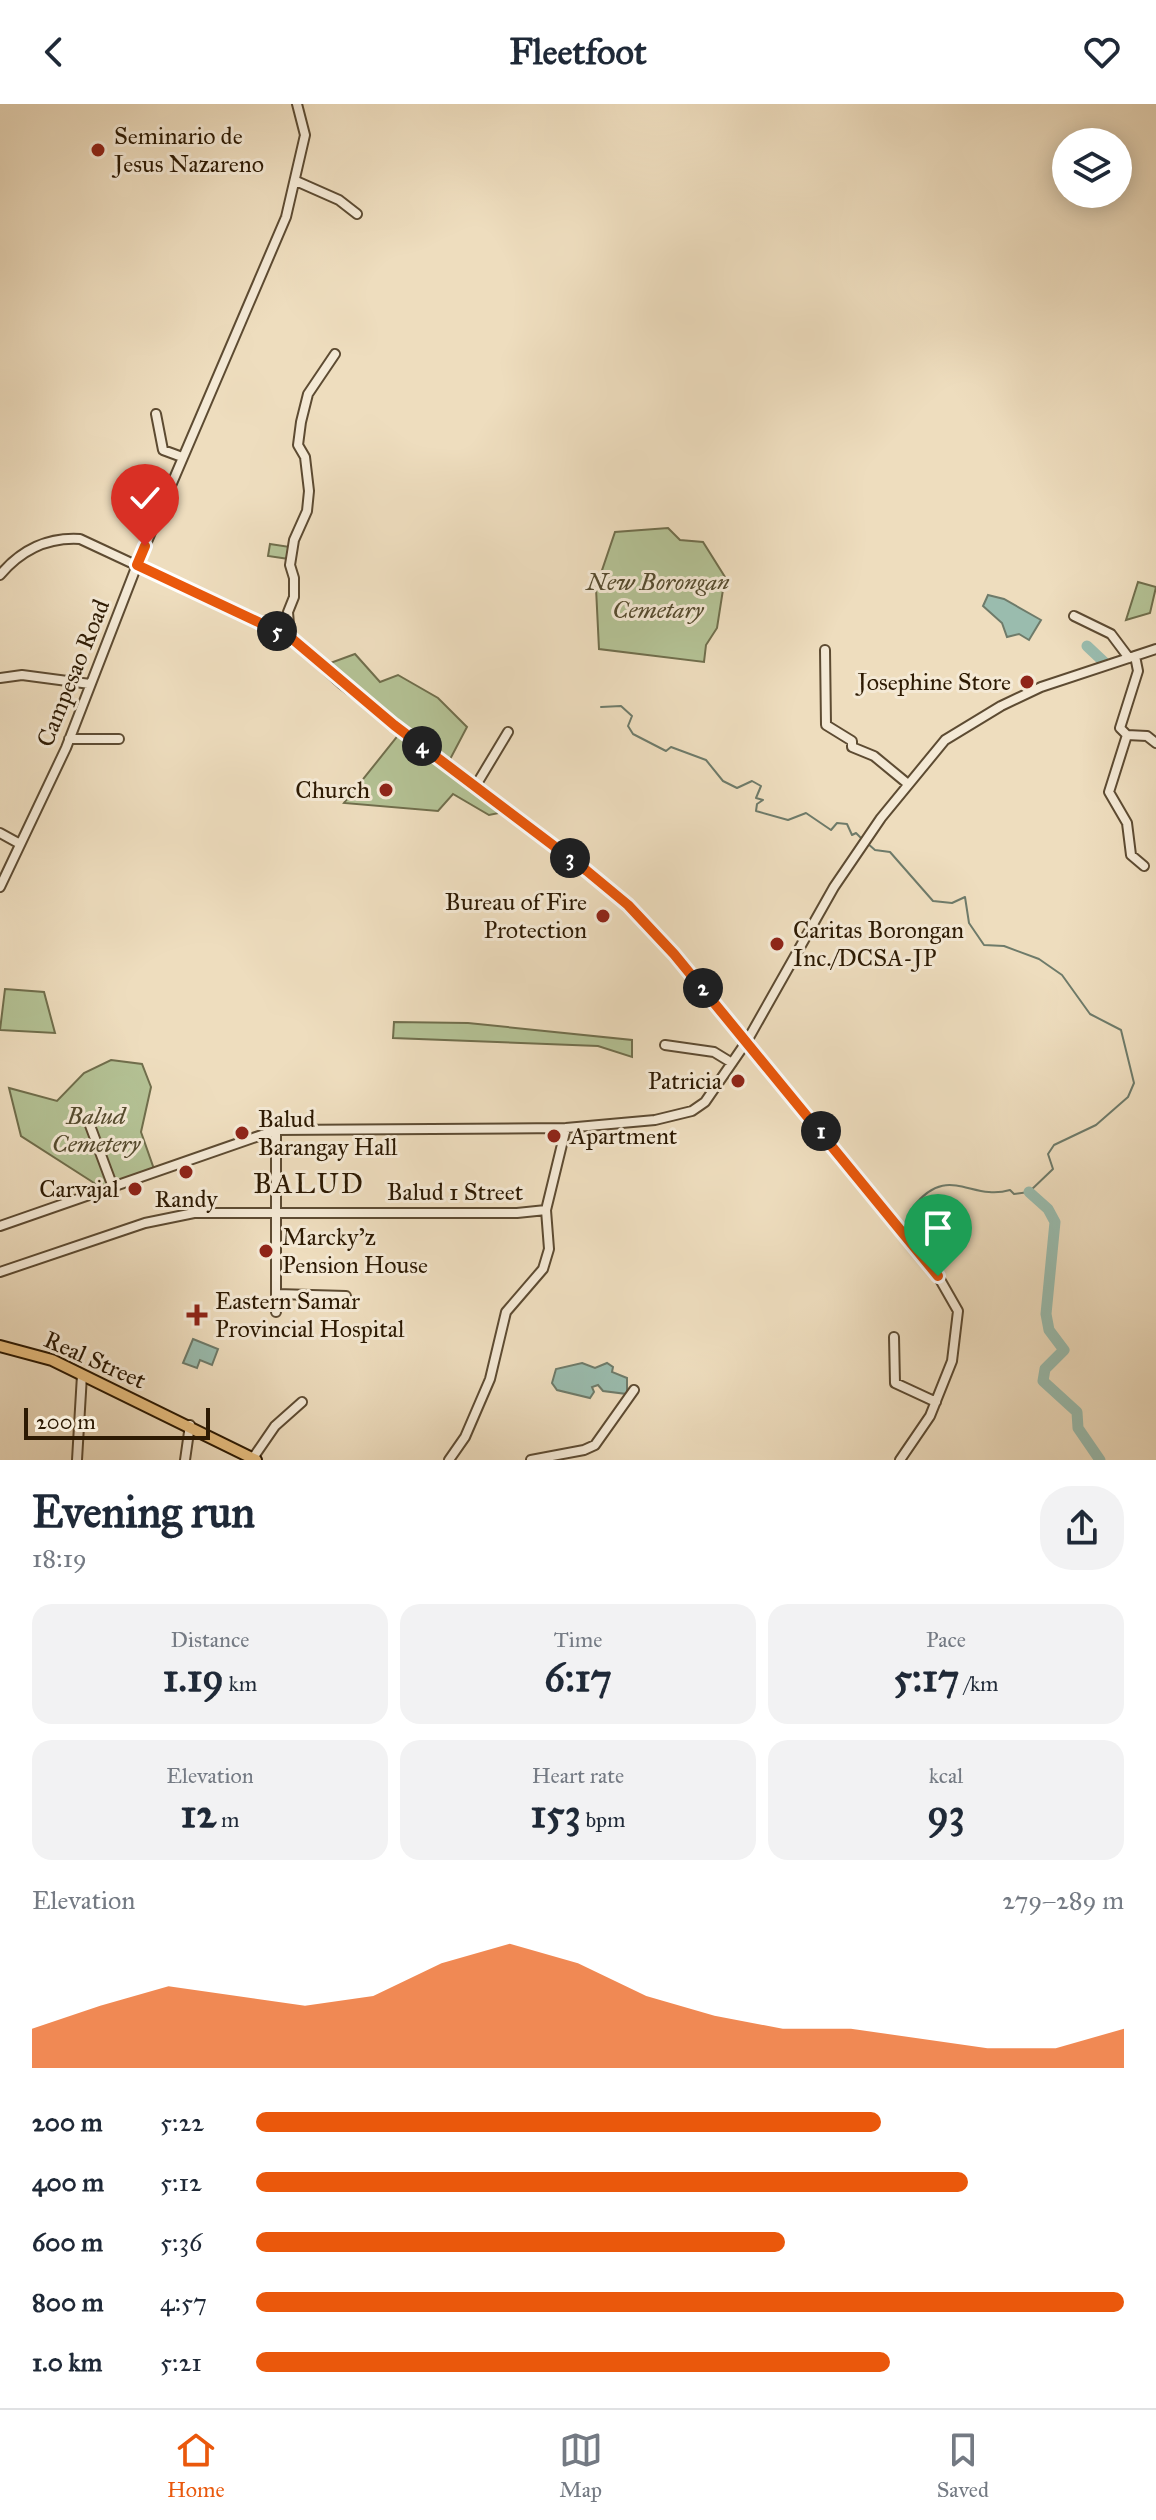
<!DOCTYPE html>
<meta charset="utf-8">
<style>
body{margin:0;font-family:"IM FELL Great Primer",serif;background:#f2f2f3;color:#1f2937;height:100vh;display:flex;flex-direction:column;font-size:30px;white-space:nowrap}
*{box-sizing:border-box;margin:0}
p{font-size:26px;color:#747a83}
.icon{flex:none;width:44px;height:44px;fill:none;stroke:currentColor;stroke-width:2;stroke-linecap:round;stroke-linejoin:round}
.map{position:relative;height:1356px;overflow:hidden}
.side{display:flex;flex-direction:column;background:#fff;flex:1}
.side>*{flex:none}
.controls{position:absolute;left:1052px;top:24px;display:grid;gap:16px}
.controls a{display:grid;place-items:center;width:80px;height:80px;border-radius:50%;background:#fff;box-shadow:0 4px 20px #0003;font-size:40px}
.scale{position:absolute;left:24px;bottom:20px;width:186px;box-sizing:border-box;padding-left:8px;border:4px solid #2d1a03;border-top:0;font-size:22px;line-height:28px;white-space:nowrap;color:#2d1a03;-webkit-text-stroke:6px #f4e9d5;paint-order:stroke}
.pin{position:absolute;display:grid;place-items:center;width:68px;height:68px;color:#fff;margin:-82px -34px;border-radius:50% 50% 50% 0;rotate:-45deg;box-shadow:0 0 8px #0007}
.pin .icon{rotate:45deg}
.km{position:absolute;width:40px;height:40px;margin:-20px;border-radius:50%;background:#222;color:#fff;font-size:22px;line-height:40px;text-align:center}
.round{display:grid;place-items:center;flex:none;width:84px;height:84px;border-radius:32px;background:#f2f2f3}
.overview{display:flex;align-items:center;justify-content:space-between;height:136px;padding:0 32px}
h1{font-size:44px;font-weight:700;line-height:60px}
.metrics{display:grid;grid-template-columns:repeat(3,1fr);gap:12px;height:136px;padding:8px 32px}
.metrics div{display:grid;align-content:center;border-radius:20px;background:#f2f2f3;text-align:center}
.metrics b{font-size:40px;font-weight:700}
.metrics small{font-size:22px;font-weight:400}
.metrics p{font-size:22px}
.chart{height:224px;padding:16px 32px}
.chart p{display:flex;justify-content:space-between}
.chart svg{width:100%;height:144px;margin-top:8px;fill:#ea580c;opacity:.7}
ul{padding:0 32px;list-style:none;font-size:26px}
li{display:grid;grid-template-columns:128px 96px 1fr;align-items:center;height:60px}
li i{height:20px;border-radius:10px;background:#ea580c}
header{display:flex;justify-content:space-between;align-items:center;height:104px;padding:0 32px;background:#fff;font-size:36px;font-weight:700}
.dock{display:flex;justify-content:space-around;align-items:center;height:112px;border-top:2px solid #e0e1e3;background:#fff;font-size:22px;color:#747a83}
.dock a{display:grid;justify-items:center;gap:4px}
.dock .selected{color:#ea580c}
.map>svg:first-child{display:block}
.green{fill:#b4c295;stroke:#706e4c;stroke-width:2}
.water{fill:#9abcae;stroke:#6e7b6a;stroke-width:2}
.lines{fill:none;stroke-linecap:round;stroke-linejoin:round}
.stream{stroke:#6e7b6a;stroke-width:2}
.river{stroke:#9abcae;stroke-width:11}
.minor-casing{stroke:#5d4b32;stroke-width:12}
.major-casing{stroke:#2d1a03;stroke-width:14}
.minor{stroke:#f4e9d5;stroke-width:8}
.major{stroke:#e7be7f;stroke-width:10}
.route-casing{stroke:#fff;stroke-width:16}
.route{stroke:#ea580c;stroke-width:10}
.poi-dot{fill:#8f2418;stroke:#f4e9d5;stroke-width:3}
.labels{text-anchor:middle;stroke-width:6;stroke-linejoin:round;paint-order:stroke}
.poi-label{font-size:24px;fill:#2d1a03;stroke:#f4e9d5;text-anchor:start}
.park-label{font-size:24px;font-style:italic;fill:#564c2f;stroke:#f4e9d5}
.street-label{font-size:24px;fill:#2d1a03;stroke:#f4e9d5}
.quarter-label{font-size:28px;letter-spacing:2px;fill:#2d1a03;stroke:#f4e9d5}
</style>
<header><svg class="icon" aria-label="back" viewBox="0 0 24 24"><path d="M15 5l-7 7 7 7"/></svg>Fleetfoot<svg class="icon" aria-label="heart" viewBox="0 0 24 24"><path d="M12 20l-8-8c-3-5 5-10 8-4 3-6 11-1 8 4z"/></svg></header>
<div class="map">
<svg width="1156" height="1356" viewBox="0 0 1156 1356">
<rect width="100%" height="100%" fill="#eeddbe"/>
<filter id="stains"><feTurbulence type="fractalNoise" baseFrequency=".0025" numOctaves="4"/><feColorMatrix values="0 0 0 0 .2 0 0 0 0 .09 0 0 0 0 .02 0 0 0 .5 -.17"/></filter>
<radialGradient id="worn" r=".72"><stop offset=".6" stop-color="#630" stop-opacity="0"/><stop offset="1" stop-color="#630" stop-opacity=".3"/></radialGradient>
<!-- green -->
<path class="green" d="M668,424L680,436L703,438L725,473L717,524L706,541L704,558L599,545L596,484L615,428Z
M270,440L290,443L289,455L268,452Z
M1138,478L1156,483L1150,509L1126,516Z
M355,550L380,578L398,571L438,594L467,623L447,661L322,562Z
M400,629L504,708L489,711L453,690L438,707L344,699Z
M5,885L44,888L55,929L0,926Z
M394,918L468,919L632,936V953L598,942L393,934Z
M111,956L142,960L151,983L141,1028L155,1068L105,1086L21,1032L9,984L57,997L84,969Z"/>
<!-- water -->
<path class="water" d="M988,491L1004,495L1041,516L1029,536L1019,530L1007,533L1002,519L983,502Z
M193,1235L218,1245L212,1261L200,1256L197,1264L183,1259Z
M582,1259L595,1264L607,1259L613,1263L612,1268L627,1274V1290L603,1287L598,1281L592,1283L594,1288L590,1294L557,1286L552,1279L556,1265Z"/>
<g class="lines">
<!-- stream -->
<path class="stream" d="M601,603L621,602L632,612L628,622L633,630L666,647L671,643L706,656L723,677L737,684L752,677L761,682L756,694L763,696L757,700L756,707L788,716L806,709L831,726L837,719L847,720L852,731L856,729L862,735
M867,739L875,746L890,748L933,797L952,799L965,793L969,819L984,841L1004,842L1039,855L1062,871L1090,910L1121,926L1134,979L1128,993L1096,1021L1054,1041L1048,1050L1053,1065L1029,1088L1014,1090L1010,1086C971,1098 948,1058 913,1103"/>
<!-- river -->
<path class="river" d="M1087,542L1105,559
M1029,1088L1048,1105L1055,1118L1046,1210L1049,1226L1064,1246L1045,1265L1043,1277L1077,1308L1078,1324L1100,1356"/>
<defs>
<path id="minor" d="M296,77L339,96L357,110
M156,310L163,346L182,353
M0,471C21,446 47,433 80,435L290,533L342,580L587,767L628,801L674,850L938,1172L958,1207L952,1257L930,1312L900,1356
M1074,512L1111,530L1129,554
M290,533L288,508L294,493V474L290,461L294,436L307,407L309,387L305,353L298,341L301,318L308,290L335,250
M825,546L826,621L852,637V643L874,652L908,680
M1135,552L1138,567L1120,624L1127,631L1147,632L1156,639
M0,574L22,571L90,580
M1127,631L1109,688L1127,719L1131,751L1144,762
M69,635H119
M475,683L508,628
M0,729L20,740
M0,783L66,644L137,461L286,113L305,31L297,0
M665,941L714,948L732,959
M88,1016L113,1083
M0,1122L276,1026L566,1024L655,1016L692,1007L705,998L747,937L834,783L881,714L945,636L1001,602L1041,583L1156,545
M0,1168L145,1119L194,1109H517L546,1106L566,1024
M277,1190L346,1192
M276,1208V1026
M894,1233L895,1279L936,1298
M253,1354L275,1322L302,1298
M77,1356L82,1271
M185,1356L190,1321
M449,1356L465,1333L490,1275L506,1208L543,1165L549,1145L546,1106
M531,1356L584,1346L595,1341L634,1286"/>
<path id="major" d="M0,1242L52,1256L256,1356"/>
</defs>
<!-- minor casing -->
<use href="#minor" class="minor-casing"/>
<!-- major casing -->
<use href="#major" class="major-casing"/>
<!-- minor -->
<use href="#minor" class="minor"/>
<!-- major -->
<use href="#major" class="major"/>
</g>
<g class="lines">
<defs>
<path id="route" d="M145,442L137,461L290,533L394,621L587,767L628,801L674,850L938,1172"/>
</defs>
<!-- route casing -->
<use href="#route" class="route-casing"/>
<!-- route -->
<use href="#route" class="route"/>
</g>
<!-- markers -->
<g class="poi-dot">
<circle cx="98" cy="46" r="8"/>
<circle cx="1027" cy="578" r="8"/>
<circle cx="386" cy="686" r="8"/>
<circle cx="603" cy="812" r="8"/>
<circle cx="777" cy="840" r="8"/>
<circle cx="738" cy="977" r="8"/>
<circle cx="242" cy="1029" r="8"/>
<circle cx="554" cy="1032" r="8"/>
<circle cx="186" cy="1068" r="8"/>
<circle cx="135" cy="1085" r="8"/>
<circle cx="266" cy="1147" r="8"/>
<path d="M193 1199h8v8h8v8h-8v8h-8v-8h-8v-8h8z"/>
</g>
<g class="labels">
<!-- poi labels -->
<g class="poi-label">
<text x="114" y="40">Seminario de<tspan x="114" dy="28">Jesus Nazareno</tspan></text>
<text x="1011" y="586" text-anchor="end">Josephine Store</text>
<text x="370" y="694" text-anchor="end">Church</text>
<text x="587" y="806" text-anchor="end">Bureau of Fire<tspan x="587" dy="28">Protection</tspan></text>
<text x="793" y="834">Caritas Borongan<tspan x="793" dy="28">Inc./DCSA-JP</tspan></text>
<text x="722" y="985" text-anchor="end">Patricia</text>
<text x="258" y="1023">Balud<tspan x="258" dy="28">Barangay Hall</tspan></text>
<text x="570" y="1040">Apartment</text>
<text x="119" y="1093" text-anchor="end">Carvajal</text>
<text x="186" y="1103" text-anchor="middle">Randy</text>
<text x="282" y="1141">Marcky'z<tspan x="282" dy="28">Pension House</tspan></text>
<text x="215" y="1205">Eastern Samar<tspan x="215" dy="28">Provincial Hospital</tspan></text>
</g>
<!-- park labels -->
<g class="park-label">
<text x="658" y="486">New Borongan<tspan x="658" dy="28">Cemetary</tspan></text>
<text x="96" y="1020">Balud<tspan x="96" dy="28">Cemetery</tspan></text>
</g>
<!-- street labels -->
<g class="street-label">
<text transform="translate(73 569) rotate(-68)" y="8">Campesao Road</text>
<text x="455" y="1096">Balud 1 Street</text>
<text transform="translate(95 1256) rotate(24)" y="8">Real Street</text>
</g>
<!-- quarter labels -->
<g class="quarter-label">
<text x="309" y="1089">BALUD</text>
</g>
</g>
<rect width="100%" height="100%" filter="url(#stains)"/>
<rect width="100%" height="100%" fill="url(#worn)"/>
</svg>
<div class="controls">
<a><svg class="icon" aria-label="layers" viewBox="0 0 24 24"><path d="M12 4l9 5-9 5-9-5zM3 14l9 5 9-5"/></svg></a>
</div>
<div class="scale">200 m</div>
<div class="pin" style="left:938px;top:1172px;background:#1e9e55"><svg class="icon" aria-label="arrive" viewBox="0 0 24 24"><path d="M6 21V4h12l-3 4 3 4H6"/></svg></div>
<div class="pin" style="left:145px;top:442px;background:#d93025"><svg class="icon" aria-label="check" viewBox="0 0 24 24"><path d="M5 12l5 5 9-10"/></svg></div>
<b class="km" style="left:821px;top:1027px">1</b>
<b class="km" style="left:703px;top:884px">2</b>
<b class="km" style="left:570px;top:754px">3</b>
<b class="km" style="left:422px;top:642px">4</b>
<b class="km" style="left:277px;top:527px">5</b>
</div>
<section class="side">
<div class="overview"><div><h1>Evening run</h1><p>18:19</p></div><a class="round"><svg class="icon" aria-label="share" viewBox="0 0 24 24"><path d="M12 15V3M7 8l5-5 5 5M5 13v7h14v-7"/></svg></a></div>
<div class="metrics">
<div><p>Distance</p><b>1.19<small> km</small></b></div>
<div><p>Time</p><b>6:17</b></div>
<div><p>Pace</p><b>5:17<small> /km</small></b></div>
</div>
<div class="metrics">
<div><p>Elevation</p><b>12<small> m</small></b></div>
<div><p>Heart rate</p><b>153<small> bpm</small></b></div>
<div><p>kcal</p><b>93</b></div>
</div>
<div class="chart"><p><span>Elevation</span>279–289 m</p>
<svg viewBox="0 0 160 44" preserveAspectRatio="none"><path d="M0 44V32L10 25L20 19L30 22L40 25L50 22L60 12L70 6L80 12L90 22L100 28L110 32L120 32L130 35L140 38L150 38L160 32V44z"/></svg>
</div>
<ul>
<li><b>200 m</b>5:22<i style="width:72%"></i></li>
<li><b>400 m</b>5:12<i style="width:82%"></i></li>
<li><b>600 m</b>5:36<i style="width:61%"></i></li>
<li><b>800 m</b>4:57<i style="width:100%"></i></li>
<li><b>1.0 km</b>5:21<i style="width:73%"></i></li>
</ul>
</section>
<nav class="dock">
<a class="selected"><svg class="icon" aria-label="home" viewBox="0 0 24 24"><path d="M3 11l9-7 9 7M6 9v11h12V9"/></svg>Home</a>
<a><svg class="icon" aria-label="map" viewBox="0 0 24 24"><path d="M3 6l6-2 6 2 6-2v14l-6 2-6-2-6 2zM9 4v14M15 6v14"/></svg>Map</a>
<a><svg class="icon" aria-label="saved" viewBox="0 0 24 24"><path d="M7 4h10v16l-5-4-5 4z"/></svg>Saved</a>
</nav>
